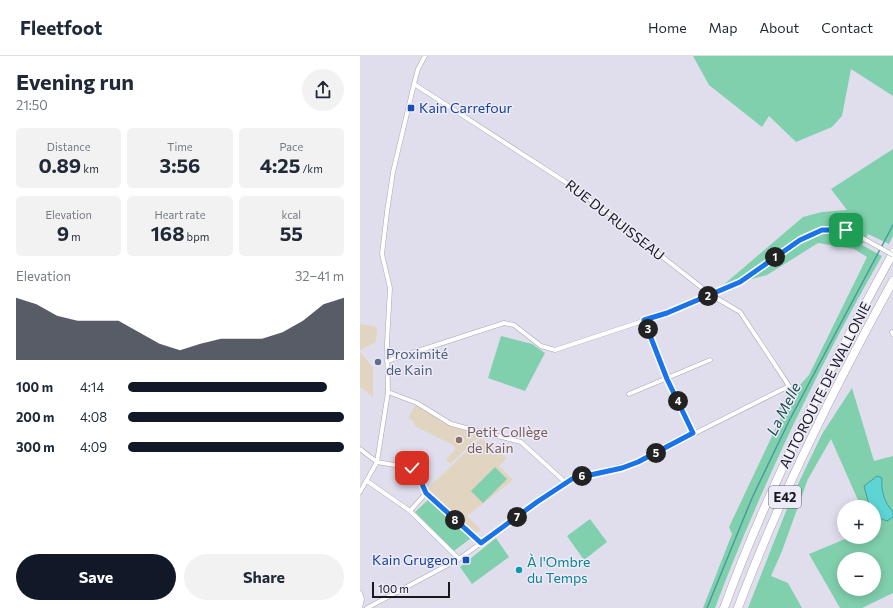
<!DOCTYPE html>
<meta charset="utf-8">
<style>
body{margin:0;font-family:Commissioner,sans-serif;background:#f2f2f3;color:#1f2937;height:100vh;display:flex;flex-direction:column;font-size:15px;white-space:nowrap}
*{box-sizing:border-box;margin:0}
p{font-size:13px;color:#747a83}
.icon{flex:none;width:22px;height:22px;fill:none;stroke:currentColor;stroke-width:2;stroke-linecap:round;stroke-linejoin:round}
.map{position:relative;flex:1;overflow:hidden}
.panel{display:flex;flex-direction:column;background:#fff;width:360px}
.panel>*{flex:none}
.fabs{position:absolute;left:477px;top:444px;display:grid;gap:8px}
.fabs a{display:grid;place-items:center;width:44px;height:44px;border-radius:50%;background:#fff;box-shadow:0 2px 10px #0003;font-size:20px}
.scale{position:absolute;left:12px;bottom:10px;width:78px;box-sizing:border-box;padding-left:4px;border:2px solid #18181d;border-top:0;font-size:11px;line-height:14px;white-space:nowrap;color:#18181d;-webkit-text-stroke:3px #edebf9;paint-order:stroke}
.pin{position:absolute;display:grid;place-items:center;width:34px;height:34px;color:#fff;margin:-17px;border-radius:8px;box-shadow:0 2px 6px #0006}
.km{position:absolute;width:20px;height:20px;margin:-10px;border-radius:50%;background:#222;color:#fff;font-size:11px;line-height:20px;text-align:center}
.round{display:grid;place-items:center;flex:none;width:42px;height:42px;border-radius:21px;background:#f2f2f3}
.overview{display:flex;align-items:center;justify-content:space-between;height:68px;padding:0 16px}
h1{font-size:22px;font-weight:700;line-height:30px}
.stats{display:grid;grid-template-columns:repeat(3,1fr);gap:6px;height:68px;padding:4px 16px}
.stats div{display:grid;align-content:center;border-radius:6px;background:#f2f2f3;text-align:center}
.stats b{font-size:20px;font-weight:700}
.stats small{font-size:11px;font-weight:400}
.stats p{font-size:11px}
.chart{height:112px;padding:8px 16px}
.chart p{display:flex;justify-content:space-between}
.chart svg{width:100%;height:72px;margin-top:4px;fill:#111827;opacity:.7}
.action{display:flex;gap:8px;margin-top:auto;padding:8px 16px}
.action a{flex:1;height:46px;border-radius:24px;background:#111827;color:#fff;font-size:16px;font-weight:700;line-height:46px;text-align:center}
.action a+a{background:#f2f2f3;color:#1f2937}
ul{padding:0 16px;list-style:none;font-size:13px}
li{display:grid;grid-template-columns:64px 48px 1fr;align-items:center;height:30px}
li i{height:10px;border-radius:5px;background:#111827}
header{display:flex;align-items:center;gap:24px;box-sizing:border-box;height:56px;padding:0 20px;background:#fff;border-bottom:1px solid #e0e1e3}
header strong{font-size:19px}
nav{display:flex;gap:22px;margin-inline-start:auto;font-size:14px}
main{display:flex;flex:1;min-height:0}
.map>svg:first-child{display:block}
.education{fill:#e1d4c1}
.green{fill:#81d0ad;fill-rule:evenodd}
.water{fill:#5ed5d5;stroke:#499c9e}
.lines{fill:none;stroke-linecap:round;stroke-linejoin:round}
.stream{stroke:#499c9e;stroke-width:1.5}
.street-casing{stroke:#a7a5b2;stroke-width:5}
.highway-casing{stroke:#a7a5b2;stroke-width:9}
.street{stroke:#fff;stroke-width:4}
.highway{stroke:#fff;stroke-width:8}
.street-bridge-casing{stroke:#a7a5b2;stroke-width:5;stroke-linecap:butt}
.street-bridge{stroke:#fff;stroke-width:4}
.route-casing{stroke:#fff;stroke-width:8}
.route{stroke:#1a73e8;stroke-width:5}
.transit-dot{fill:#1a4fb4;stroke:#edebf9;stroke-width:1.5}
.service-dot{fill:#5c6f8a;stroke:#edebf9;stroke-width:1.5}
.education-dot{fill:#8d6e63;stroke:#edebf9;stroke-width:1.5}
.culture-dot{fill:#0f9aa8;stroke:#edebf9;stroke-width:1.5}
.labels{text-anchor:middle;stroke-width:3;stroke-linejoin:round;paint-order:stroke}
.shield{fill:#edebf9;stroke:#58575f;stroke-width:1}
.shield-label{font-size:13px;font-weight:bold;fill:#18181d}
.transit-label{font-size:14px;fill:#164399;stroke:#edebf9;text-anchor:start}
.street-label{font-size:14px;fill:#18181d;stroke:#edebf9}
.service-label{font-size:14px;fill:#4e5e75;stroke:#edebf9;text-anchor:start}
.education-label{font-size:14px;fill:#785e54;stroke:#edebf9;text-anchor:start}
.culture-label{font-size:14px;fill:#0d838f;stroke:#edebf9;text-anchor:start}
.water-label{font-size:15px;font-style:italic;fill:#1c5050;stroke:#edebf9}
</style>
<header>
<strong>Fleetfoot</strong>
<nav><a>Home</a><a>Map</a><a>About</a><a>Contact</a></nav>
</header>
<main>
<section class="panel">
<div class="overview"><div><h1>Evening run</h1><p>21:50</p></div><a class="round"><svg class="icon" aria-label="share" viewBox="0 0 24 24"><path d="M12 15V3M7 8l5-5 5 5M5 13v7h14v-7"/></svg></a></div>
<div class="stats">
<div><p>Distance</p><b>0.89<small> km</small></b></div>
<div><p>Time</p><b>3:56</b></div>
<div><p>Pace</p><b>4:25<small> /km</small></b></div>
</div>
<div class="stats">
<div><p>Elevation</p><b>9<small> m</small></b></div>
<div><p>Heart rate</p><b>168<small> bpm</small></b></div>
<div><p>kcal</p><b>55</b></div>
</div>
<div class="chart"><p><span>Elevation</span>32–41 m</p>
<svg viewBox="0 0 160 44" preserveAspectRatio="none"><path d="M0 44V6L10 10L20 17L30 20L40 20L50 20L60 27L70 34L80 38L90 34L100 31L110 31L120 31L130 27L140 20L150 10L160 6V44z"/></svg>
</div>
<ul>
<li><b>100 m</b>4:14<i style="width:92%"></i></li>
<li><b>200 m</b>4:08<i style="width:100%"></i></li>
<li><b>300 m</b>4:09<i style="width:100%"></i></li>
</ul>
<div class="action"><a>Save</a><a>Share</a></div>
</section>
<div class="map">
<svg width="533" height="552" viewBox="0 0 533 552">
<rect width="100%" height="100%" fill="#e0deec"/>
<!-- education -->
<path class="education" d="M0,268L17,271L16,286L0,294Z
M0,296L13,311V341L0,331Z
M56,348L90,369L123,377L90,408L86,403L95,394V390L55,370L53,365L48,362Z
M121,382L147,402L139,410L153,424L107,460L121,474L114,478L91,458L67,433Z"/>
<!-- green -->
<path class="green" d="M333,0H533V40L491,13L482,60L472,71L436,86L409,60L402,71L349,29Z
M533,93V180L529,188L508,178L502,189L522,200C457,313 401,431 355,552H343L372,478L369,471L423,357L419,352L449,319L507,201L494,193L458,187L407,219L361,231L443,161L462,156L487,154L471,133Z
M141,280L172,288L185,297L165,335L128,322Z
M492,332L514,405L533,400V537L502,552H480L449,498L490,481H514V451H501L471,383L448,423L422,495L411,520L428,527L442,552H388L430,445L462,378ZM484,503H514V533H484Z
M135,411L147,423L123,447L111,435Z
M69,443L111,482L94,495L55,456Z
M230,463L247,486L224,504L207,480Z
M136,482L149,501L112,528L100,511Z"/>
<!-- water -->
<path class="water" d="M517,420L522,422C521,435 524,446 533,456V461L527,465C519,462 514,460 514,451L509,449L504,430Z"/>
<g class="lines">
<!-- stream -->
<path class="stream" d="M347,552L392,442L430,363L533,169"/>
<defs>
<path id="street" d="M284,264L307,323L333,377
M532,276L533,278
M27,305L144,267L154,269L181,290L195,294L307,257L381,226L440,184L462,175L486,174L506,184
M28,336L57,347L91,368L161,386L206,427
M269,338L350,304
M0,393L17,406
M17,406L52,412L58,419L66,437L121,487
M7,425L50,455L99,503
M0,436L17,406L28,336L27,287L30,232L22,198L27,156L33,116L54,28L58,13L65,0
M50,455L66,437
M0,537L2,543L0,552
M7,552L99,503L177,446L212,423L278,406L429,330L380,256L351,239L290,191L252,160L204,125L54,28"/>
<path id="highway" d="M364,552C409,429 470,312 533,197
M378,552C420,439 475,330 533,225"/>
</defs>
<!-- street casing -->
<use href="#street" class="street-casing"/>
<!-- highway casing -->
<use href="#highway" class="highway-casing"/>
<!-- street -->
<use href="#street" class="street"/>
<!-- highway -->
<use href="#highway" class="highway"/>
<defs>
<path id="street-bridge" d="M506,184L533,199"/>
</defs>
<!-- street-bridge casing -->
<use href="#street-bridge" class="street-bridge-casing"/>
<!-- street-bridge -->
<use href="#street-bridge" class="street-bridge"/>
</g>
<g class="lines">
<defs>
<path id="route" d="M52,412L58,419L66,437L121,487L177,446L212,423L262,412L278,406L333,377L307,323L284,264L307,257L380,226L440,184L462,174H486"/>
</defs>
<!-- route casing -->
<use href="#route" class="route-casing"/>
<!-- route -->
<use href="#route" class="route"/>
</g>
<!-- markers -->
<g class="transit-dot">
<rect x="47" y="48" width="8" height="8" rx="2"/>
<rect x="102" y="500" width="8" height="8" rx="2"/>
</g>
<circle class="service-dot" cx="18" cy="306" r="4"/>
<circle class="education-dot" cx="99" cy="384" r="4"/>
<circle class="culture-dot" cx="159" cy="514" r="4"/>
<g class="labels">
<!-- shield labels -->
<rect class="shield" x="409" y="430" width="32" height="22" rx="3"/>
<g class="shield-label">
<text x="425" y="446">E42</text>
</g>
<!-- transit labels -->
<g class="transit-label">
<text x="59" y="57">Kain Carrefour</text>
<text x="98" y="509" text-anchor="end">Kain Grugeon</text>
</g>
<!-- street labels -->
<g class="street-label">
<text transform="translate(255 164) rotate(38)" y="5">RUE DU RUISSEAU</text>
<text transform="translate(465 329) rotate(-63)" y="5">AUTOROUTE DE WALLONIE</text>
</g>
<!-- service labels -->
<g class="service-label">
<text x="26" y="303">Proximité<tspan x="26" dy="16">de Kain</tspan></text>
</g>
<!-- education labels -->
<g class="education-label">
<text x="107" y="381">Petit Collège<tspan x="107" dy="16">de Kain</tspan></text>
</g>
<!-- culture labels -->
<g class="culture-label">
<text x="167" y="511">À l'Ombre<tspan x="167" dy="16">du Temps</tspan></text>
</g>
<!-- water labels -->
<g class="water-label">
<text transform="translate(424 353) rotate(-63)" y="5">La Melle</text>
</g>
</g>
</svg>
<div class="fabs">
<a>+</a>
<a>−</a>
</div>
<div class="scale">100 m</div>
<div class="pin" style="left:486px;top:174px;background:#1e9e55"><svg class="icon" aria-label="arrive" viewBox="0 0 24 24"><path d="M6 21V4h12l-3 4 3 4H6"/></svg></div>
<div class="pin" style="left:52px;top:412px;background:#d93025"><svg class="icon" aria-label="check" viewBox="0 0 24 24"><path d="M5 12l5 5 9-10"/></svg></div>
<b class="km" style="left:415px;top:201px">1</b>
<b class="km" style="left:348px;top:240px">2</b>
<b class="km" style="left:288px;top:273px">3</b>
<b class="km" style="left:318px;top:345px">4</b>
<b class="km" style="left:296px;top:397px">5</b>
<b class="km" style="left:222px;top:420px">6</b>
<b class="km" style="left:157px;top:461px">7</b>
<b class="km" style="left:95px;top:464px">8</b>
</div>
</main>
